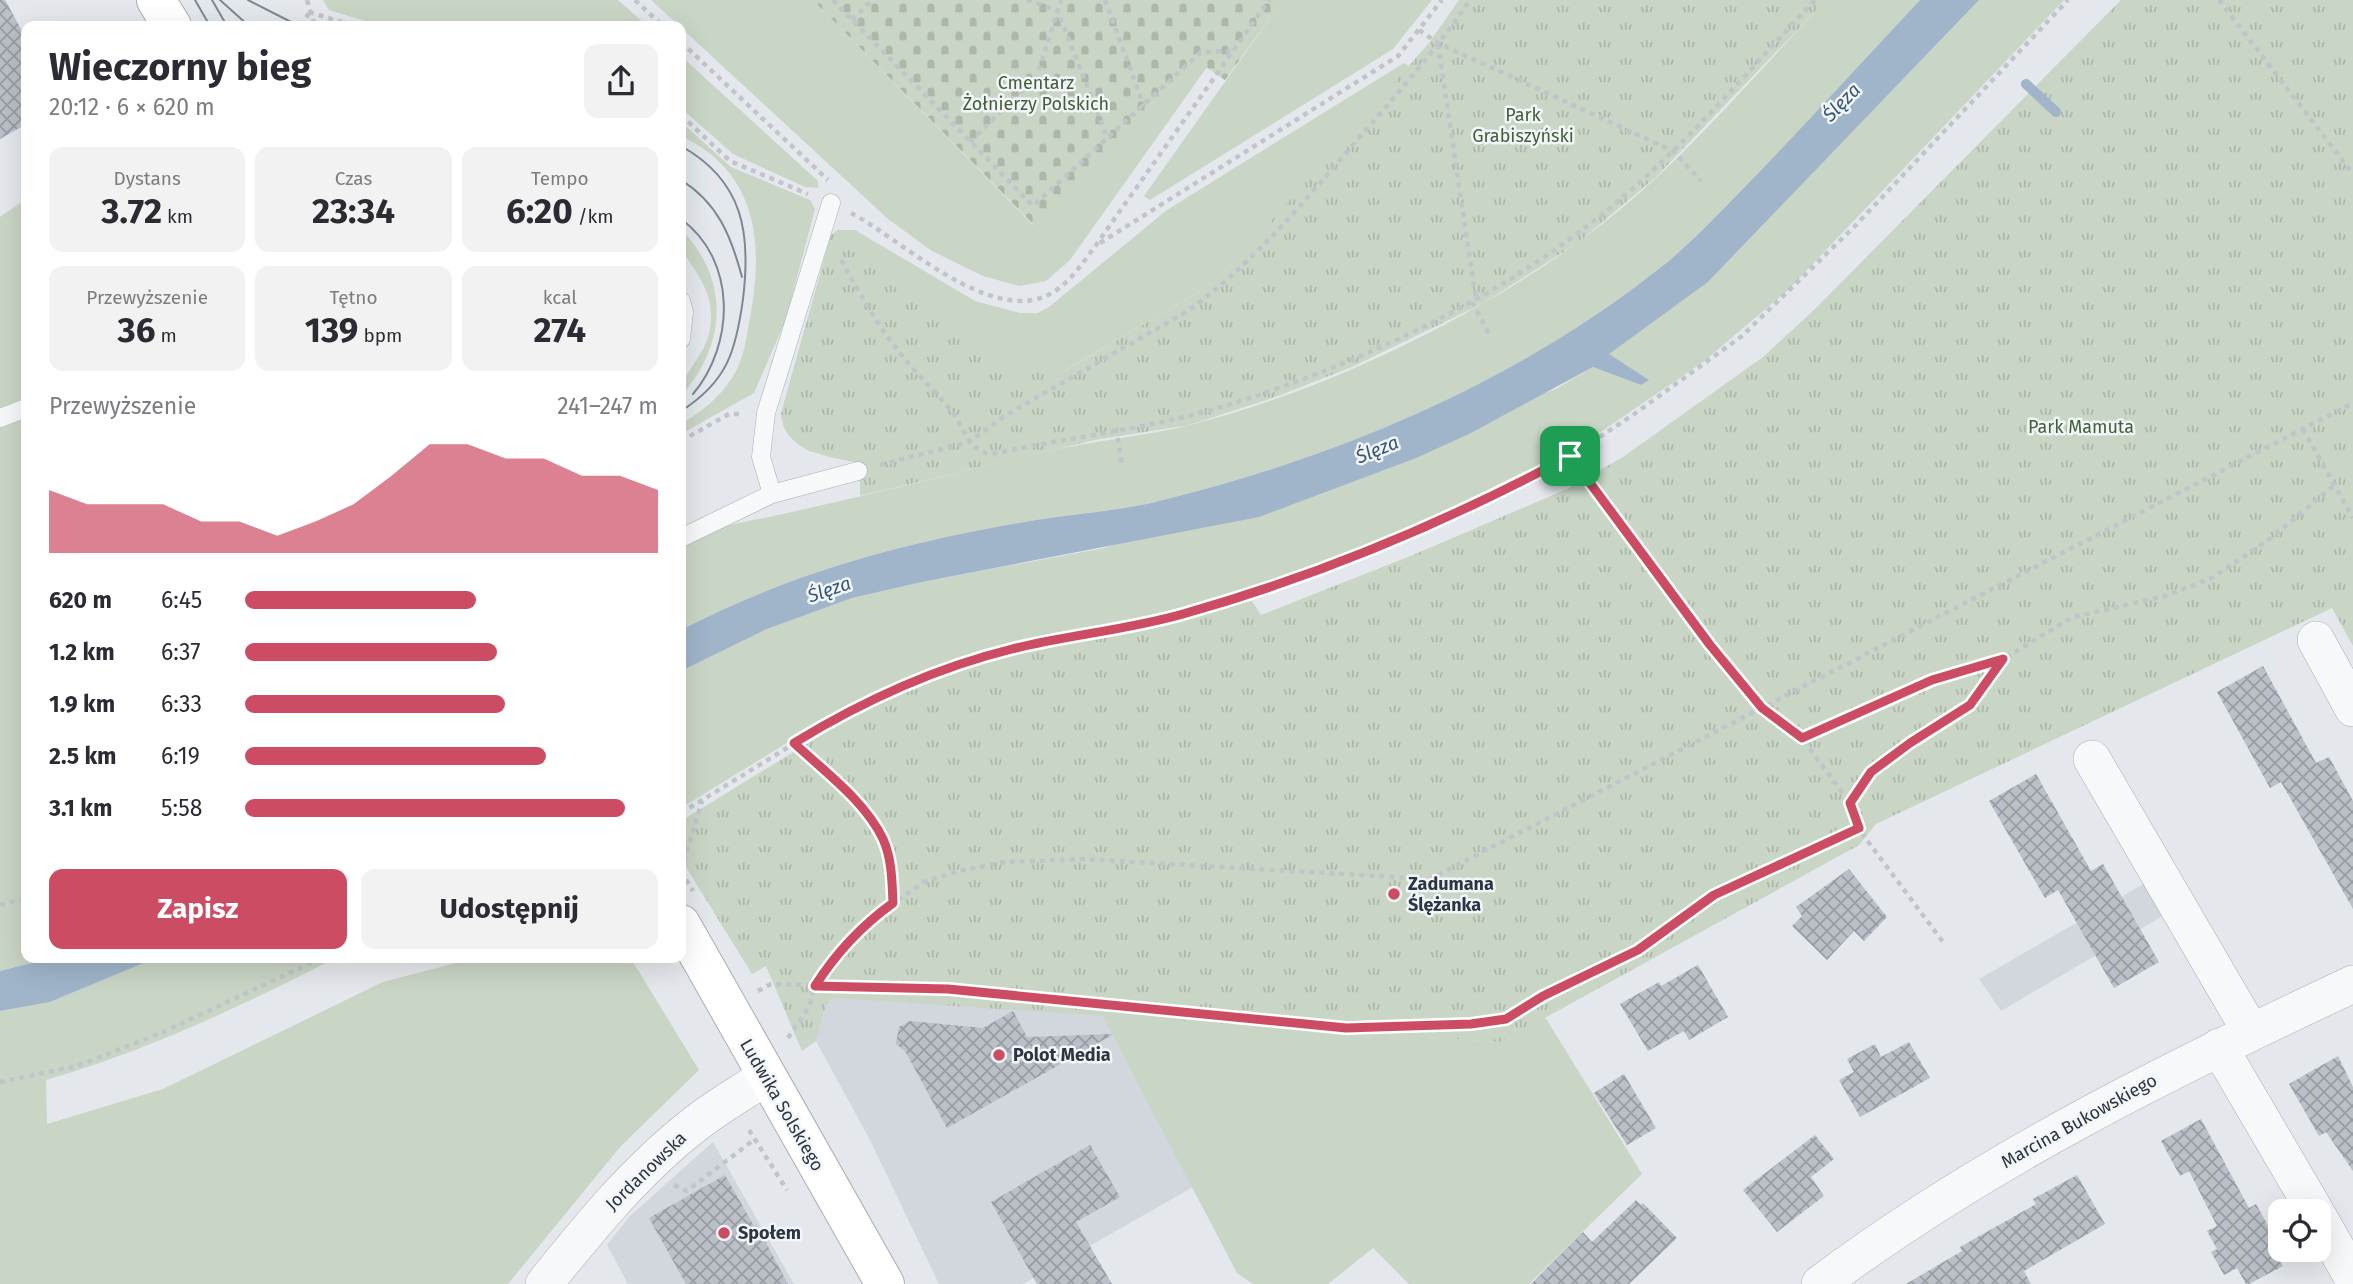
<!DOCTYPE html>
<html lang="pl">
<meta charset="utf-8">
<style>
body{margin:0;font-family:"Fira Sans",sans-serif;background:#f2f2f3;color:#2b2b33;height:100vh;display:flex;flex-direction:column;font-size:26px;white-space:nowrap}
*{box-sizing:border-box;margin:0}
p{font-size:23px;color:#7c7c81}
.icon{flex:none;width:38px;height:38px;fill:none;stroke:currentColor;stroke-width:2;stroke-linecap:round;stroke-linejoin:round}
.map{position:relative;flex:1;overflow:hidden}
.details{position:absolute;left:21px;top:21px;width:665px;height:942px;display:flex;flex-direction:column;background:#fff;border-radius:14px;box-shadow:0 7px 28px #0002}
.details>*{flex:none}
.fabs{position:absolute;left:2268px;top:1199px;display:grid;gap:14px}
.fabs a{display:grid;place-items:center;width:63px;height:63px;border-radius:14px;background:#fff;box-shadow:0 7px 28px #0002;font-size:35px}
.pin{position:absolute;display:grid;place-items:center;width:60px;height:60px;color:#fff;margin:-30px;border-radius:14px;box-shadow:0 4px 10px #0006}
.round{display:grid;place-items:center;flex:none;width:74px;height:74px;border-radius:14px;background:#f2f2f3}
.head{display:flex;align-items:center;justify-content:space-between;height:119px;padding:0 28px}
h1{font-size:38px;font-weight:700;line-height:52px}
.figures{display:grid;grid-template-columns:repeat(3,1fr);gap:10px;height:119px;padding:7px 28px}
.figures div{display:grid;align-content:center;border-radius:14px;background:#f2f2f3;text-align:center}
.figures b{font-size:35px;font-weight:700}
.figures small{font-size:19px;font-weight:400}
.figures p{font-size:19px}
.chart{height:196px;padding:14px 28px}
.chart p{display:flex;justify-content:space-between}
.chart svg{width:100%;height:126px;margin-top:7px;fill:#cc4d63;opacity:.7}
.primary-button{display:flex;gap:14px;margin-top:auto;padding:14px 28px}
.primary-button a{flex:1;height:80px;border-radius:14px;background:#cc4d63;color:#fff;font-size:28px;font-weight:700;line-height:80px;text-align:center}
.primary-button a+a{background:#f2f2f3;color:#2b2b33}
ul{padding:0 28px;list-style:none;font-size:23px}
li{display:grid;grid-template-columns:112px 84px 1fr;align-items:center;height:52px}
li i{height:18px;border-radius:9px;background:#cc4d63}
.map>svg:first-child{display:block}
.built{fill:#d2d6dd}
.green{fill:#c9d5c5}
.cemetery{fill:url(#cemetery-stones)}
.park{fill:url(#park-tufts)}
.water{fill:#a0b5ca}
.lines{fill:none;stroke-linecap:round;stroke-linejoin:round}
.stream{stroke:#a0b5ca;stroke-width:10}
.building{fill:url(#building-cross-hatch)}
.lane-casing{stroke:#a9aeb5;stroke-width:19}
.street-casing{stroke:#a9aeb5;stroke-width:38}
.secondary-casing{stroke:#a9aeb5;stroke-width:40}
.path{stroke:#c1c5ca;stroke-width:4.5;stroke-dasharray:5 5;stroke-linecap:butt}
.lane{stroke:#f6f8f9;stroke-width:18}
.street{stroke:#f6f8f9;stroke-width:37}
.secondary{stroke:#fff;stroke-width:38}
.tram{stroke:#7d8795;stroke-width:2}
.route-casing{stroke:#fff;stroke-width:14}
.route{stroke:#cc4d63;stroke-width:9}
.poi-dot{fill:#cc4d63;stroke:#f3f6f8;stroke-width:2.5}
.labels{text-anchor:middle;stroke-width:5;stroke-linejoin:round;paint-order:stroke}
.park-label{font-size:18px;fill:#415f39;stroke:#f3f6f8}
.poi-label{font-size:18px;font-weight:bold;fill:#2c3543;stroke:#f3f6f8;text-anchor:start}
.street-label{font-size:18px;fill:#2c3543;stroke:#f3f6f8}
.water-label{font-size:19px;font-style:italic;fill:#365577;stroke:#f3f6f8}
</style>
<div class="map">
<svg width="2353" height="1284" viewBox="0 0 2353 1284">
<defs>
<pattern id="cemetery-stones" width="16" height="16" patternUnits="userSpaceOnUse" patternTransform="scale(1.75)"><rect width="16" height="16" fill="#c9d5c5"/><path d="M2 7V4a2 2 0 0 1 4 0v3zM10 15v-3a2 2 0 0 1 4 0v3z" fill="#adb7aa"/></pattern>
<pattern id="park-tufts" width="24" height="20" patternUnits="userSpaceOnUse" patternTransform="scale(1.75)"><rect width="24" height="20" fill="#c9d5c5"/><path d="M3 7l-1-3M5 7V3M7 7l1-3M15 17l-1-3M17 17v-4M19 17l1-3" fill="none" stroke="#adb7aa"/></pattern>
<pattern id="building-cross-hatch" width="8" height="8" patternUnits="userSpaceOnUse" patternTransform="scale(1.75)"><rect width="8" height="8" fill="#bbc0c8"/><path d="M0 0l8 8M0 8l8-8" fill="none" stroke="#989da4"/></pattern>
</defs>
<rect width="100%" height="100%" fill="#e4e7eb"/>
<!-- built -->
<path class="built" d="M2147,882L2166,914L2001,1011L1979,979Z
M833,998L1102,1015L1193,1187L1023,1284H939L870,1140L816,1041L826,1005Z
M713,1142L794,1284H628L607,1245L630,1216Z"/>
<!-- green -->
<path class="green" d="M323,0H618L647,26H382L329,10Z
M651,0H813L1033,225L1200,62L1207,67L1070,260L1046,281L1019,286L983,276L932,251L888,219Z
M1283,0H1432L1393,49L1150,200L1144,196Z
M1826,0H1920C1861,63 1804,128 1743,189C1716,215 1690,244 1660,268C1516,382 1341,456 1163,500C1122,511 1078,513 1036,520C909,541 795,571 681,630V549L720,527C828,506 934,478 1040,453C1090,441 1141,437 1190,425C1319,393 1469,321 1577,243C1671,176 1747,83 1826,0Z
M1979,0H2064L1788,290L1703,362L1586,442L1508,484L1426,522L1314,567L1156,615L1020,641L960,660L847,706L681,808V671L767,629L852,598L922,582L1104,548L1556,389L1593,367L1641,385L1648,380L1608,354L1708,282Z
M681,56L818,181V188L805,187L733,154L681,108Z
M1404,63L1409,66L1255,243L1212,284L1001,408L811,452C793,442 783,434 781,414L831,235L838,230H855L975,301L1020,313H1038L1049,307L1167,210Z
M681,122L731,167L810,200L815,209L786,319L754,393L681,434V424C701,412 719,398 732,378C744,360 746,339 750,318C764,244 758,172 681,136Z
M26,199V957H55L0,971V217Z
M681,229C730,280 727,344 681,396C681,368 713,354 711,313C709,285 695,272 682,250C679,245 681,235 681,229Z
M158,957H337C245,1005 146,1051 46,1080L47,1124L163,1089L383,982L479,957H630L699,1070L620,1147L508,1284H0V1011L50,1002Z
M1102,1015L1501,1042L1545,1017L1642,1174L1529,1284H1409L1373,1248L1328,1284H1253L1237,1273Z"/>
<!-- cemetery -->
<path class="cemetery" d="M813,0H1283L1225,80L1200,63L1034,225Z"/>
<!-- park -->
<path class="park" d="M1459,0H1826L1656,177L1579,242L1482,304L1352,367L1273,398L1189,425L1095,440L860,496V463C827,456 786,453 781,414L831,235L838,230L863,260L969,347L1014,365L1063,372L1212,284L1233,264L1429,43Z
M2121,0H2353V646L2332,608L1876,824L1859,845L1501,1042L833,998L826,1005L816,1041L802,1051L766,966L752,974L681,859V821L862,710L942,678L989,661L1252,601L1261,615L1413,555L1567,489L1623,457L1763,357L1815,309Z"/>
<!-- water -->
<path class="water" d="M1920,0H1979L1708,282L1609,354L1649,380L1641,385L1593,367L1469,434L1416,458L1259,517L922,582L852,598L767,629L681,671V630C795,571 909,541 1036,520C1078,513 1122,511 1163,500C1341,456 1516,382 1660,268C1688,246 1713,219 1738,194C1800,131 1859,65 1920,0Z
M55,957H158L50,1002L0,1011V971Z"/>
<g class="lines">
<!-- stream -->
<path class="stream" d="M2026,84L2056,112"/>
</g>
<!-- building -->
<path class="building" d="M0,0H5L26,38V124L0,139Z
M2263,666L2316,763L2329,757L2353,801V909L2281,782L2270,788L2217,692Z
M2036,774L2091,871L2103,864L2159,962L2114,988L2058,890L2045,898L1989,801Z
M1849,869L1887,917L1864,941L1854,931L1827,960L1792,926L1802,916L1796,907Z
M1698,965L1728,1017L1689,1040L1684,1031L1648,1051L1620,1004L1659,982L1661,986Z
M1013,1011L1027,1037L1114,1034L947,1128L905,1051L896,1044L899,1027L910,1021L983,1028Z
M1909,1042L1930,1078L1860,1117L1839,1080L1854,1072L1847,1059L1875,1044L1881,1057Z
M2338,1056L2353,1087V1171L2326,1132L2319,1136L2289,1084Z
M1624,1074L1656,1128L1627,1145L1594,1093Z
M2201,1119L2249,1208L2256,1204L2278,1244L2273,1248L2283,1266L2249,1284H2246L2237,1268L2224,1275L2211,1252L2217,1249L2207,1231L2217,1226L2189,1171L2180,1176L2161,1141Z
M1815,1135L1834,1159L1811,1177L1824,1196L1777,1232L1743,1190Z
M1090,1145L1120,1197L1076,1222L1112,1284H1037L991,1202Z
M725,1175L754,1226L756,1224L788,1284H686L649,1218Z
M2077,1175L2105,1224L2024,1271L2031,1284H1906L1962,1251L1960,1247L2036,1204L2033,1199Z
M1636,1200L1641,1205L1643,1203L1677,1238L1629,1284H1531L1583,1232L1592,1242Z"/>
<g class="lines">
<defs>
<path id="lane" d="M681,301L684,312L681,339
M0,418L26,408
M772,494L761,457L766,413L831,203
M681,538L772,494L858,471"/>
<path id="street" d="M2316,640L2353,708
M2092,759L2251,1032
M2219,1047L2315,1211
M2319,1218L2353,1278
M544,1284C590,1227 636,1170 694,1125C716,1107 742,1093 765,1077
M1820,1284C1985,1161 2167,1071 2353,984"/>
<path id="secondary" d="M156,0L172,26
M681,924L885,1284"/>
</defs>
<!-- lane casing -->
<use href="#lane" class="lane-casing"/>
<!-- street casing -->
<use href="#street" class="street-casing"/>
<!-- secondary casing -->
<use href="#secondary" class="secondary-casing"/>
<!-- path -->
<path class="path" d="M307,0L315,26
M635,0L663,26
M833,0L1033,206L1201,52L1231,51
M1027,0L1057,10L1108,139
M1105,0L1144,106
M2219,0L2353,174
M309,12L355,26
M852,20L872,0
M301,26L309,13
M1419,30L1438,43L1673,151L1701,181
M681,42L828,180
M1438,44L1476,300
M681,115L730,161L808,194
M970,142L1037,76L1061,0
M851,213C901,239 988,324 1048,295C1069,285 1083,262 1096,245L1269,0
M1100,243L1398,56L1442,0
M841,260C858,290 874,320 896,348C912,369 932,388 950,409C965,427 966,450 991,454C1071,437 1156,428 1234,403C1353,365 1474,310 1574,236C1665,170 1739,81 1815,0
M1472,302L1489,334
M1116,428L1122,465
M2303,429L2353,518
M681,441L729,414H743
M1570,456L1710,645L1762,708L1802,738L1850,803L1859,828L1869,843L1943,942
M880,465L969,442L1006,415L1186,312C1251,266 1300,206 1352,146C1393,98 1435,52 1470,0
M1802,738L1932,679L2003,659L2073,617L2165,596L2212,578L2271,538L2335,485
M794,743C824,771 864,801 882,839C892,858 891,881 893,902
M1850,803L1871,772L1910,743L1970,705L2002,660
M681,813L849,710L951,668L1013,649L1179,615L1251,594L1380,546L1499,494L1570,456L1633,415L1742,336L1854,227L2068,0
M681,871L693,891
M681,871L702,801
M0,905L26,898
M758,991L771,984L948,989L1346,1028L1471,1024L1506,1019L1543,996L1638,950L1714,895L1859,828
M788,1038L809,1007L815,986L831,961L870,920L924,882L959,871L1004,862L1083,859L1430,879L2353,403
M0,1082L77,1066L161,1033L324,957
M749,1130L787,1190
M674,1185L687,1191L755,1139"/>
<!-- lane -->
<use href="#lane" class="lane"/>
<!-- street -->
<use href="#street" class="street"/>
<!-- secondary -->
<use href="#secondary" class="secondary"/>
<!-- tram -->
<path class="tram" d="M195,0L210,26
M212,0L227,26
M220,0L249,26
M248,0L299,26
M681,146C744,181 751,234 743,299C736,351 727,382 681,411
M681,180C718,203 731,236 742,277
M681,219C737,260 735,344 693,394"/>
</g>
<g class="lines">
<defs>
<path id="route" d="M1570,456L1710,645L1762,708L1802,738L1932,680L2003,659L1970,705L1910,743L1871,772L1850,803L1859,828L1714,895L1638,950L1543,996L1506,1019L1471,1024L1346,1028L948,989L815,986C836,953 861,926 893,903C892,882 892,859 883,839C865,801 824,771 794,743C861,702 935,668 1012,649C1068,635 1127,630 1183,614C1318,576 1447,522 1570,456Z"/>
</defs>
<!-- route casing -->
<use href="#route" class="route-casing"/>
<!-- route -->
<use href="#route" class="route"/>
</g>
<!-- markers -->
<g class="poi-dot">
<circle cx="1394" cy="894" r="7"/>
<circle cx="999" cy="1055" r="7"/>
<circle cx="724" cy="1233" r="7"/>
</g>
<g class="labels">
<!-- park labels -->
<g class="park-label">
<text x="1036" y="89">Cmentarz<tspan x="1036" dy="21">Żołnierzy Polskich</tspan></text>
<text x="1523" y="121">Park<tspan x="1523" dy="21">Grabiszyński</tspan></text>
<text x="2081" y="433">Park Mamuta</text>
</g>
<!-- poi labels -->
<g class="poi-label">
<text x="1408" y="890">Zadumana<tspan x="1408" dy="21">Ślężanka</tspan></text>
<text x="1013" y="1061">Polot Media</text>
<text x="738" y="1239">Społem</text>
</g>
<!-- street labels -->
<g class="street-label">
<text transform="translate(782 1105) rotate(60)" y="6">Ludwika Solskiego</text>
<text transform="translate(2079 1121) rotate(-29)" y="6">Marcina Bukowskiego</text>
<text transform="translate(646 1171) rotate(-44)" y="6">Jordanowska</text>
</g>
<!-- water labels -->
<g class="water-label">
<text transform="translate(1841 102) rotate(-46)" y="7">Ślęza</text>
<text transform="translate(1377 449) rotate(-22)" y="7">Ślęza</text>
<text transform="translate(829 589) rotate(-19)" y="7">Ślęza</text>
</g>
</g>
</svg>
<div class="fabs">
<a><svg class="icon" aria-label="locate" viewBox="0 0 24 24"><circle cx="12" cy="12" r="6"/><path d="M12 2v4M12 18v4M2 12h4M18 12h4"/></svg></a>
</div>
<div class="pin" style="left:1570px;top:456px;background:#1e9e55"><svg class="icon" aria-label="arrive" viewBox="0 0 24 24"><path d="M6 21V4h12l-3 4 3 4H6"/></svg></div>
<section class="details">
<div class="head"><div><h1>Wieczorny bieg</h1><p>20:12 · 6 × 620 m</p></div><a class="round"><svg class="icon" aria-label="share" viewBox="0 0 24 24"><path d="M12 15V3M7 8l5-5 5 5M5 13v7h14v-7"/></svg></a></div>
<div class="figures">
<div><p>Dystans</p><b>3.72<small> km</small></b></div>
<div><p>Czas</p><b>23:34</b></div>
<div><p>Tempo</p><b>6:20<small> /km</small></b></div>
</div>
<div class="figures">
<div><p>Przewyższenie</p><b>36<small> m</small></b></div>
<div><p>Tętno</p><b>139<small> bpm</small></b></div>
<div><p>kcal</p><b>274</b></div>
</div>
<div class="chart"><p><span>Przewyższenie</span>241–247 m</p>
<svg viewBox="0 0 160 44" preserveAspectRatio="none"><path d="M0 44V22L10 27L20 27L30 27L40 33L50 33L60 38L70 33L80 27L90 17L100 6L110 6L120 11L130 11L140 17L150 17L160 22V44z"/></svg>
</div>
<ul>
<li><b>620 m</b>6:45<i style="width:56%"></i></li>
<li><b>1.2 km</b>6:37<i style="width:61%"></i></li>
<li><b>1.9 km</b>6:33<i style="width:63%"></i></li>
<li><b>2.5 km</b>6:19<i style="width:73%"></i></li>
<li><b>3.1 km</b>5:58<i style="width:92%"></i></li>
</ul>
<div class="primary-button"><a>Zapisz</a><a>Udostępnij</a></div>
</section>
</div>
